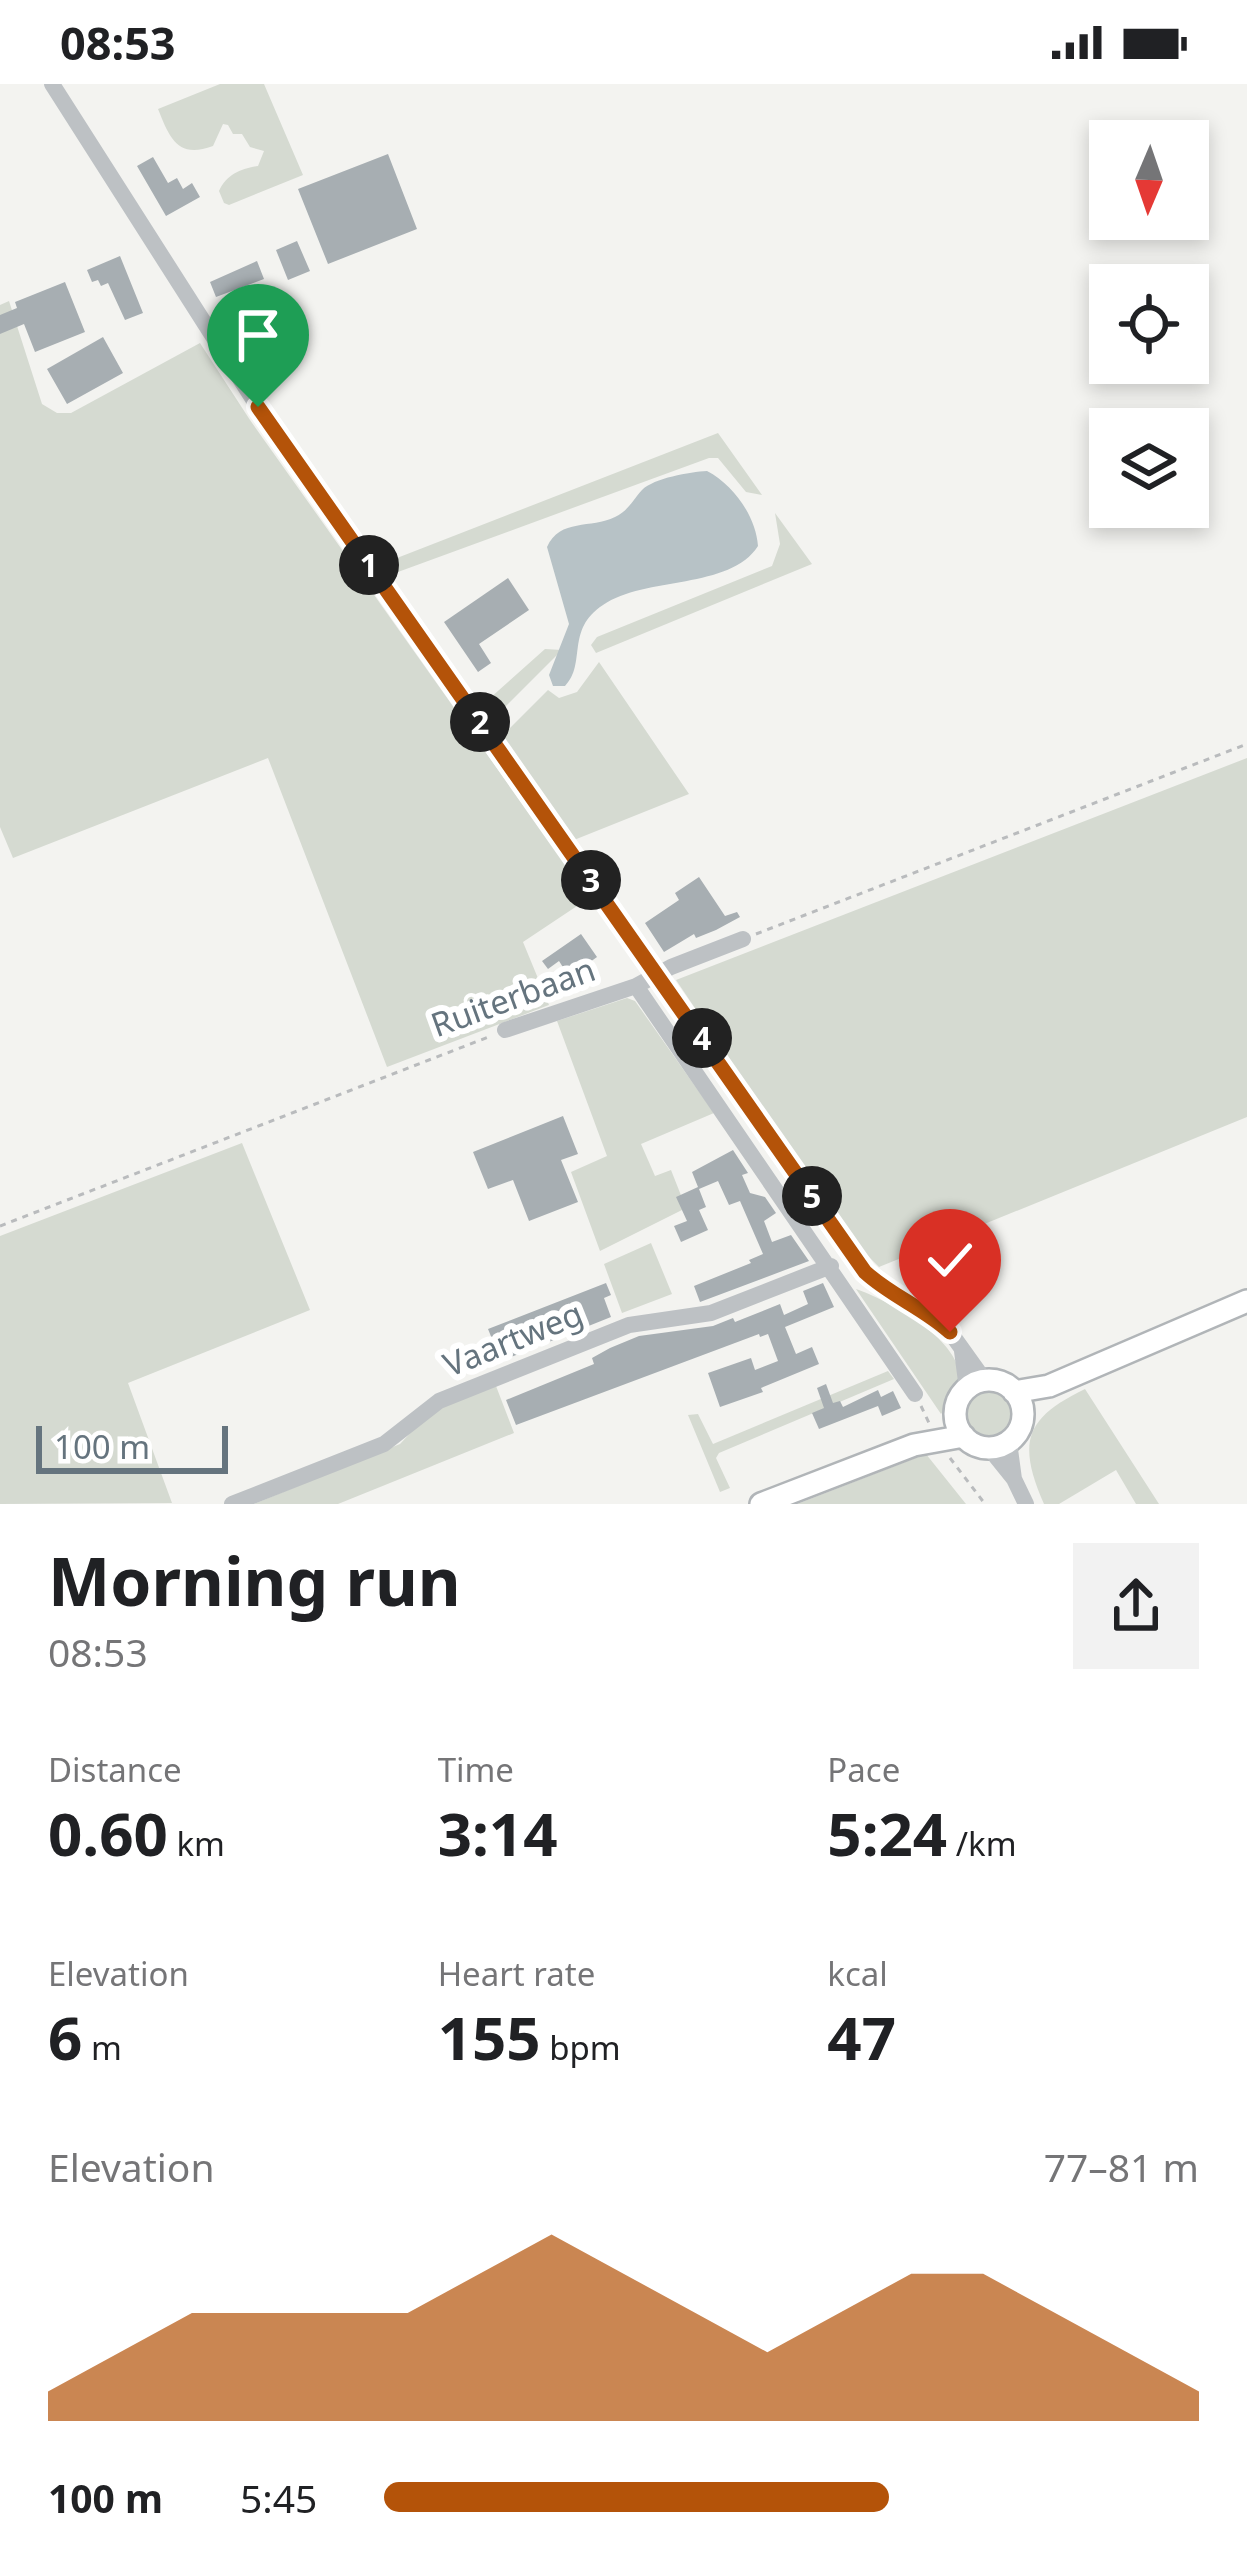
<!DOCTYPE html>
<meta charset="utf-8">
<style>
body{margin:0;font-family:"Noto Sans",sans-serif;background:#f2f2f2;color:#202124;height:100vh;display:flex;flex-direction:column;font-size:45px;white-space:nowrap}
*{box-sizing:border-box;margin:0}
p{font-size:39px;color:#757577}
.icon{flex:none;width:66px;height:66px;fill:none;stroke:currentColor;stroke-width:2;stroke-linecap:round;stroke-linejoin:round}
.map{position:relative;height:1420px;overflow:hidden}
.side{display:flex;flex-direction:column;background:#fff;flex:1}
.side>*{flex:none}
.needle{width:78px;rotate:182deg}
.buttons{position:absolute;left:1089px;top:36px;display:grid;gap:24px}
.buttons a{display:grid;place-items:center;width:120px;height:120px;border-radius:0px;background:#fff;box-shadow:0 6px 18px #0003;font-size:60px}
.scale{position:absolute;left:36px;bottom:30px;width:192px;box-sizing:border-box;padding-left:12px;border:6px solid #65747e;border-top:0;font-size:33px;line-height:42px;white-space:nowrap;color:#65747e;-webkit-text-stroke:9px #fff;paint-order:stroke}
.pin{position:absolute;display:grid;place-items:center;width:102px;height:102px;color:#fff;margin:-123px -51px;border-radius:50% 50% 50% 0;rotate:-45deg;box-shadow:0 0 12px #0007}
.pin .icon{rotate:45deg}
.km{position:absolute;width:60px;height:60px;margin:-30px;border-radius:50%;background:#222;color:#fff;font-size:33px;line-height:60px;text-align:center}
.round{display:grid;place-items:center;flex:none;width:126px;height:126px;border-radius:0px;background:#f2f2f2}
.head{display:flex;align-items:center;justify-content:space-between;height:204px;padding:0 48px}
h1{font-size:66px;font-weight:700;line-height:90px}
.figures{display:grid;grid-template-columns:repeat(3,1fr);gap:18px;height:204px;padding:12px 48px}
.figures div{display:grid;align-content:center}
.figures b{font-size:60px;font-weight:700}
.figures small{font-size:33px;font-weight:400}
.figures p{font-size:33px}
.chart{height:336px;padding:24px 48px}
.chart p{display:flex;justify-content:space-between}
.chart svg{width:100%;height:216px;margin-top:12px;fill:#b45309;opacity:.7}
ul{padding:0 48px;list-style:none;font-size:39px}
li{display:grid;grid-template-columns:192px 144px 1fr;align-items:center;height:90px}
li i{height:30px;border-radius:15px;background:#b45309}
.status{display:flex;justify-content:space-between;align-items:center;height:84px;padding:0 60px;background:#fff;direction:ltr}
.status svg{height:33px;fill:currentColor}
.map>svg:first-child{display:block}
.green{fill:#d5dad1}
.water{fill:#b7c2c6}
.building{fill:#a7aeb2}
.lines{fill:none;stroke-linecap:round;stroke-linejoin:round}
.major-casing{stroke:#b1b5b8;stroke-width:26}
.path{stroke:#b9bbbd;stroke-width:3;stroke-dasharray:6 6;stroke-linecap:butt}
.minor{stroke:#bdc1c4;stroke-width:16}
.major{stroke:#fff;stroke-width:21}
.route-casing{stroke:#fff;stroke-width:24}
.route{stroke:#b45309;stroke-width:15}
.labels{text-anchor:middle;stroke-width:12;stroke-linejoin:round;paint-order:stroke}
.street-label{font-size:33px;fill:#65747e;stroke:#fff}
</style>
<div class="status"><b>08:53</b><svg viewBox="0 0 49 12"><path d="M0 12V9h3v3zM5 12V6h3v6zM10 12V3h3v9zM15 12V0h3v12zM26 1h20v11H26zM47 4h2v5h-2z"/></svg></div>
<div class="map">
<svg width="1247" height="1420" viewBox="0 0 1247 1420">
<rect width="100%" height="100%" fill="#f3f3f0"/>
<!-- green -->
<path class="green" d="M220,0H264L303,91L229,121L224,119L219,107C227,90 241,85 258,82L264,67L250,63L242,50H233L228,41L223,40L213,62C178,75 170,55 158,25Z
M9,217L42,320L57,329H71L200,259L250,336L589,814L523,858L549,921L387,983L268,674L13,774L0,743V221Z
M718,349L762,411L746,408L718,374H709L387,492L379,481Z
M775,429L812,480L596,569L591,561L597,553L772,482L780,460Z
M545,565L562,566L490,638L480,623Z
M599,578L689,710L574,756L501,653L548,606L559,614L577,608Z
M1247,674V1033L879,1183L850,1154L676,896Z
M627,914L635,917L714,1029L641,1060L655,1092L671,1086L686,1124L600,1167L571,1088L607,1072L557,937Z
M242,1059L310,1226L128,1299L172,1419L0,1420V1152Z
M651,1159L672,1210L622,1229L604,1180Z
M856,1205C888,1216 974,1261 958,1306C955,1314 947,1323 941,1330Z
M888,1287L894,1295L719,1369L716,1374L730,1404L720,1408L688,1331L698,1330L713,1360Z
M496,1302L514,1349L338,1420H254L400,1360L431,1327Z
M1085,1305L1159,1420H1136L1116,1386L1059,1420H1044C1017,1358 1025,1334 1085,1305Z
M965 1331a23 23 0 1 1 46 0a23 23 0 1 1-46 0Z
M926,1370L966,1420H797Z"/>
<!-- water -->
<path class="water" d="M707,387C734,401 756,433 758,462C730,506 645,492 603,521C565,546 587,579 565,602H553L549,591L569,540L547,463C560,434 591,445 615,433C629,426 632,417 642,406C654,394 690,388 707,387Z"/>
<!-- building -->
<path class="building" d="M388,70L417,145L328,180L298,105Z
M153,73L168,99L177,94L183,105L192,99L200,113L166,132L137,82Z
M297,157L310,187L288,196L276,166Z
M120,172L143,229L125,236L108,199L101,202L98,196L92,198L87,186Z
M257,177L264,195L216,213L210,198Z
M65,198L85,248L35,268L24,240L0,250V231L17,224L15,218Z
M103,253L123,289L67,320L47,285Z
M508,494L529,526L479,560L491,579L478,588L444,538Z
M699,793L725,832L737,828L740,833L716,846L696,854L694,850L664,868L645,839L679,816L675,809Z
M581,850L597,873L579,886L575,881L566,888L559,877L548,885L542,877Z
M563,1032L578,1070L561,1076L578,1118L529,1137L513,1096L488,1105L473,1068Z
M733,1066L748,1089L742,1091L750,1109L765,1113L776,1129L764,1137L772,1158L791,1151L809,1177L700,1218L694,1202L751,1179L749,1176L763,1170L740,1117L729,1121L718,1097L699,1105L706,1123L699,1126L708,1146L681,1158L674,1142L687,1137L676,1113L698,1103L692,1088Z
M606,1199L611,1211L604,1214L611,1233L501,1277L488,1245Z
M823,1199L834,1223L785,1243L796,1270L812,1263L819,1280L761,1304L763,1308L720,1323L708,1289L751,1274L755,1286L778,1277L768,1250L760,1253L759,1250L516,1341L506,1316L594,1280L592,1274L610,1264L639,1252L713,1242L733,1234L735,1238L780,1220L784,1231L808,1220L803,1207Z
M826,1300L833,1319L840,1317L843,1323L878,1306L881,1313L893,1307L901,1324L882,1332L878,1322L819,1345L812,1329L824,1324L817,1304Z"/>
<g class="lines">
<defs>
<path id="major" d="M955 1330a34 34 0 1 1 68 0a34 34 0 1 1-68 0Z
M1014,1308L1049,1302L1247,1217
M761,1420L914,1361L964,1352"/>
</defs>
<!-- major casing -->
<use href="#major" class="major-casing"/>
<!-- path -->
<path class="path" d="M756,850L1247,660
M0,1142L491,952
M921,1322L930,1341
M950,1374L985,1420"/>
<!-- minor -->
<path class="minor" d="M52,0L258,323L847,1163L881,1204L931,1231L950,1248L985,1297
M636,902L915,1310
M505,946L636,902L671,883L743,855
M962,1267L967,1305
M1009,1358L1014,1395
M989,1364L1014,1395L1026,1420
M232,1420L384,1360L439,1317L629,1241L711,1229L831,1182"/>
<!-- major -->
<use href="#major" class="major"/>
</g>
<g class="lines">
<defs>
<path id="route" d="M258,323L865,1188C891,1212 924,1224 950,1248"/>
</defs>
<!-- route casing -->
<use href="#route" class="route-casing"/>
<!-- route -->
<use href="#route" class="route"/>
</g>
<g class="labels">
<!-- street labels -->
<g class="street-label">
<text transform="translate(513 913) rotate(-20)" y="12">Ruiterbaan</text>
<text transform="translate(513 1255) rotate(-22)" y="12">Vaartweg</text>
</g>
</g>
</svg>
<div class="buttons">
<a><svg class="needle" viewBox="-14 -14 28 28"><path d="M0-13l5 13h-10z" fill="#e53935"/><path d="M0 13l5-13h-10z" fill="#757577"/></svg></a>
<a><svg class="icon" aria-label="locate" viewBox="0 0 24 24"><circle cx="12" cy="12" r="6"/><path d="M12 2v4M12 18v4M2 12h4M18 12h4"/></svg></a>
<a><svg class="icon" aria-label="layers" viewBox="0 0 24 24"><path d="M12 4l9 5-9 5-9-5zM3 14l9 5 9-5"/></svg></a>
</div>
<div class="scale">100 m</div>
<div class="pin" style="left:258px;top:323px;background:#1e9e55"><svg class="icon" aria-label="arrive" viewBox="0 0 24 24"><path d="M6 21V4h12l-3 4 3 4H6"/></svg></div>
<div class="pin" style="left:950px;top:1248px;background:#d93025"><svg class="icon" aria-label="check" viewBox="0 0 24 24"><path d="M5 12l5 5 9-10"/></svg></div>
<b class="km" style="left:369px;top:481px">1</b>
<b class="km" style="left:480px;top:638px">2</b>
<b class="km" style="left:591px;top:796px">3</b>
<b class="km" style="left:702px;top:954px">4</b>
<b class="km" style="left:812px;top:1112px">5</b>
</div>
<section class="side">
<div class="head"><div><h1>Morning run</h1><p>08:53</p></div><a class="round"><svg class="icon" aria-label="share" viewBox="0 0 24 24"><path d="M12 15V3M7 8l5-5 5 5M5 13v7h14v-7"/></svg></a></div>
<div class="figures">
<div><p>Distance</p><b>0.60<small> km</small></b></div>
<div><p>Time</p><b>3:14</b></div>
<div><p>Pace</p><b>5:24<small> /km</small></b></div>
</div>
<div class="figures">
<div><p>Elevation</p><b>6<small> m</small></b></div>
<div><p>Heart rate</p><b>155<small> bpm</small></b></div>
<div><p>kcal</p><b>47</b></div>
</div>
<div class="chart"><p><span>Elevation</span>77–81 m</p>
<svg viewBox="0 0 160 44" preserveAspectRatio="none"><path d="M0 44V38L10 30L20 22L30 22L40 22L50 22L60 14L70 6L80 14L90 22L100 30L110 22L120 14L130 14L140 22L150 30L160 38V44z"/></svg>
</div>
<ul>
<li><b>100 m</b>5:45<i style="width:62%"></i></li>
</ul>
</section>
